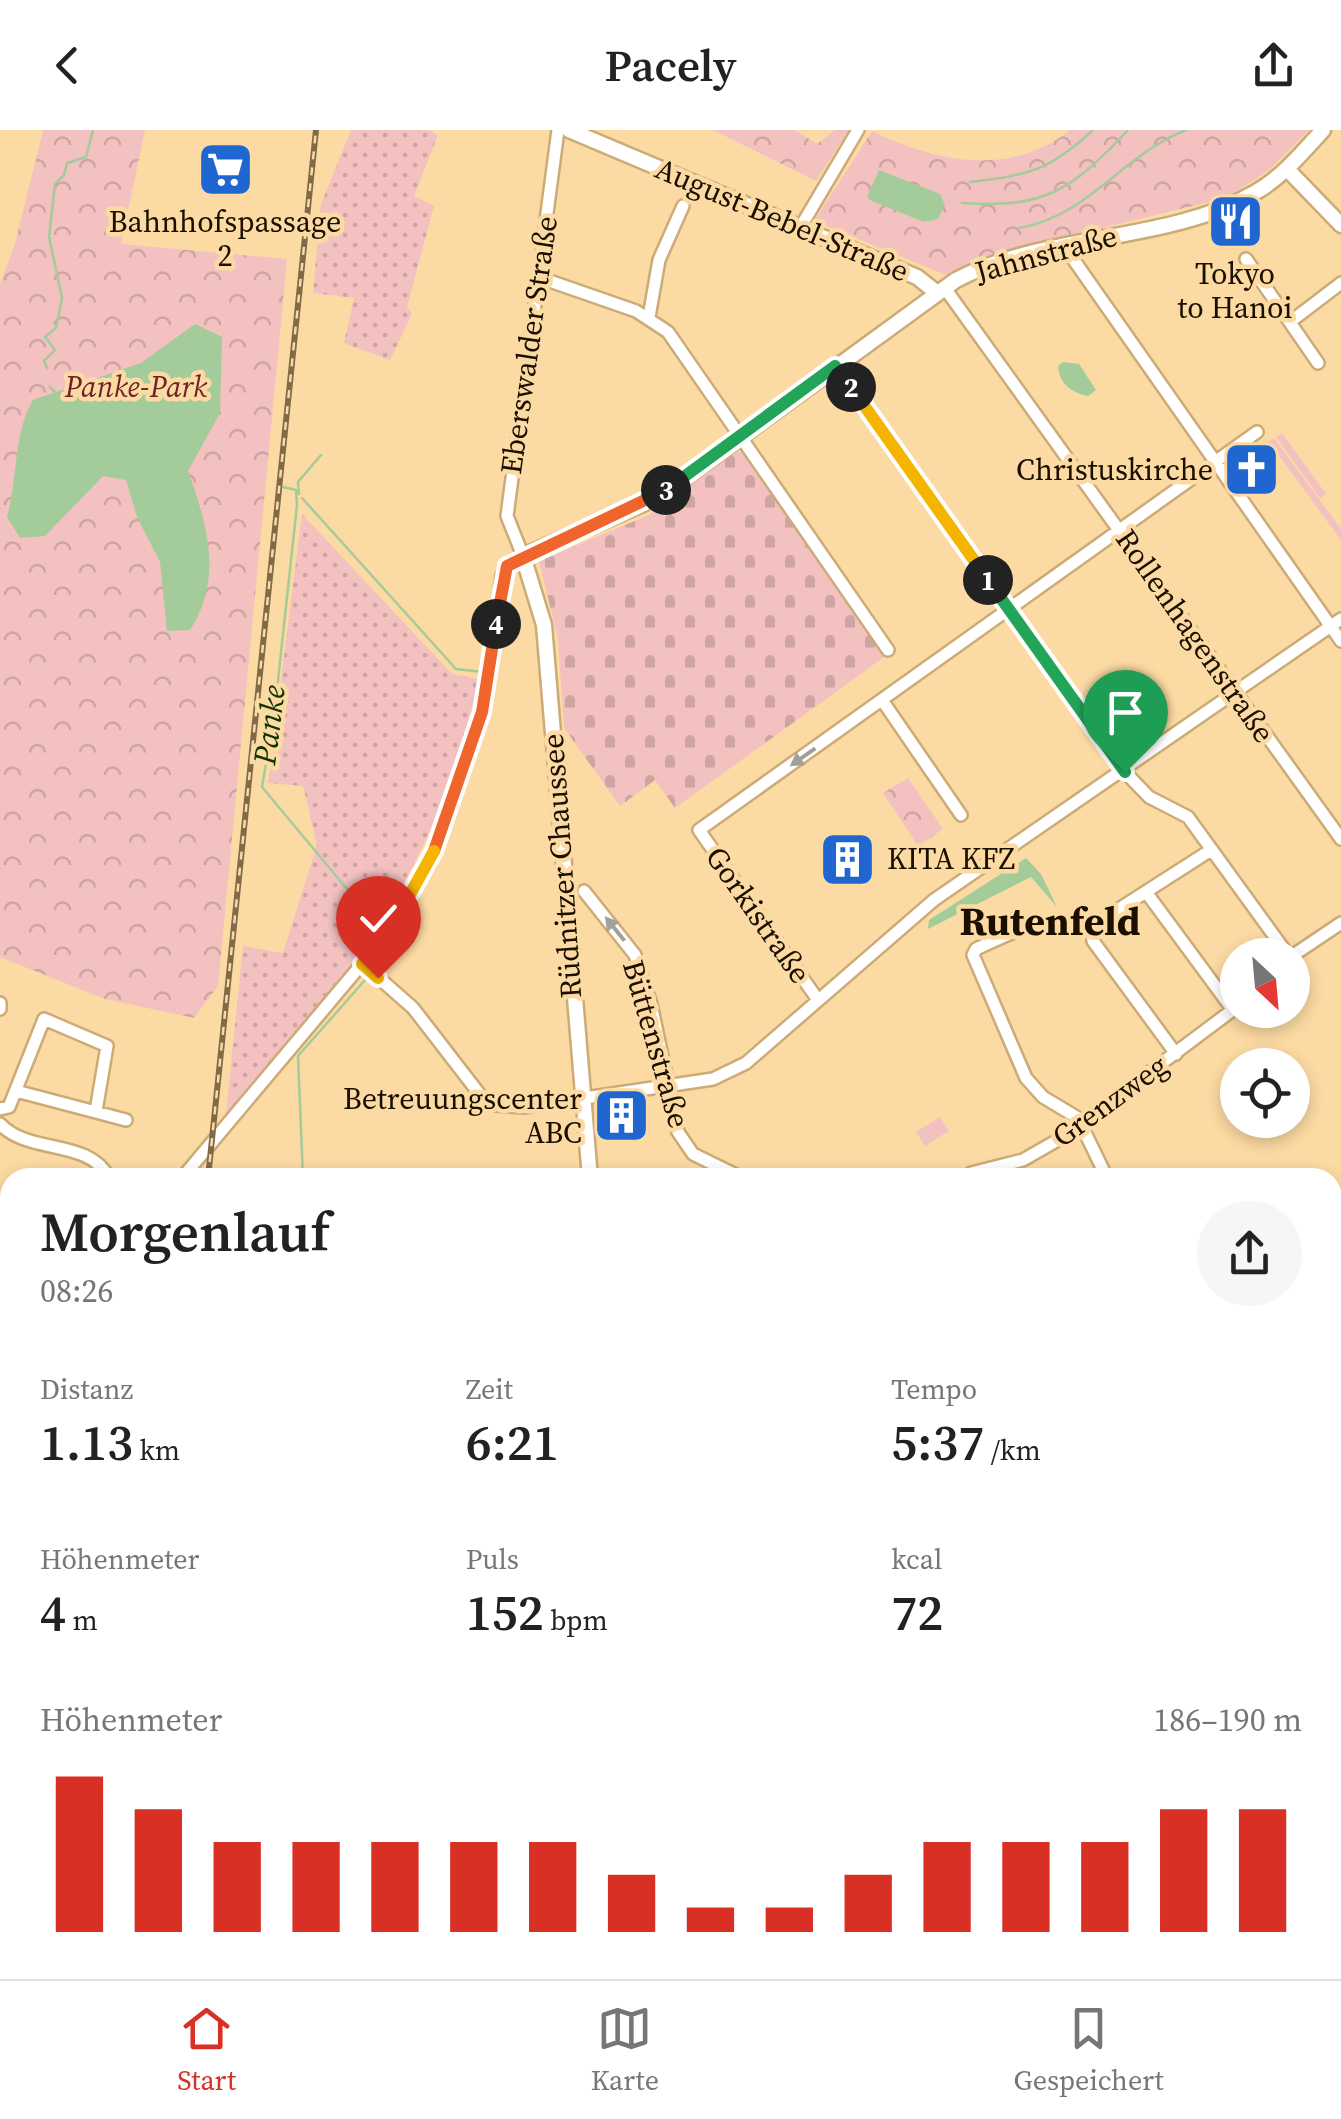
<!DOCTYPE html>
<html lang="de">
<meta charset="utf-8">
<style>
body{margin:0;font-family:"Source Serif 4",serif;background:#f6f6f6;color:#222;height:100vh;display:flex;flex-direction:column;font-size:38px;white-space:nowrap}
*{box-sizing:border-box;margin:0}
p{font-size:32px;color:#767676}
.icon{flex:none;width:55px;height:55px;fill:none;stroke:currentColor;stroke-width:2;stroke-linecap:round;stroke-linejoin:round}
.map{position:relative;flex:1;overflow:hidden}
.drawer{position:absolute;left:0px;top:1038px;width:1342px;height:812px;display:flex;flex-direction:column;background:#fff;border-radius:30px 30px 0 0;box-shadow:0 5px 15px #0003}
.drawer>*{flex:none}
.needle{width:65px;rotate:154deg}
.fabs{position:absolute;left:1220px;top:808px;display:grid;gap:20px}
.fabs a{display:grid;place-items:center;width:90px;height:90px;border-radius:50%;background:#fff;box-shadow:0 5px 15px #0003;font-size:50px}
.pin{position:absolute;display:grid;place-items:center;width:85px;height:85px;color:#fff;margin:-102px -42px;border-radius:50% 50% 50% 0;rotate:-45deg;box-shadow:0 0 10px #0007}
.pin .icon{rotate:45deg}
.km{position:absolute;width:50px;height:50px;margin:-25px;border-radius:50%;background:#222;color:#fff;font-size:28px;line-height:50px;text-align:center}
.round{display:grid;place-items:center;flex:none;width:105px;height:105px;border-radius:52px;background:#f6f6f6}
.overview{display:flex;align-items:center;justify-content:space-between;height:170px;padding:0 40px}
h1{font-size:55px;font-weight:600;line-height:75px}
.metrics{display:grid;grid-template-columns:repeat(3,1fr);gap:15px;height:170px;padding:10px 40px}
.metrics div{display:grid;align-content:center}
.metrics b{font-size:50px;font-weight:600}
.metrics small{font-size:28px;font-weight:400}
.metrics p{font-size:28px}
.chart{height:280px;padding:20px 40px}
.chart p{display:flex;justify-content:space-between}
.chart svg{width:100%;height:180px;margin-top:10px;stroke:#d93025;stroke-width:6}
header{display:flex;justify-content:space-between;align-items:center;height:130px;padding:0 40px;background:#fff;font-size:45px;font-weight:600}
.tab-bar{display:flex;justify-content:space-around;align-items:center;height:140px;border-top:2px solid #e0e0e0;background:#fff;font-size:28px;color:#767676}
.tab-bar a{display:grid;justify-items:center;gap:5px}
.tab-bar .active{color:#d93025}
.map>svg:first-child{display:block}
.grass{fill:url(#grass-dots)}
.forest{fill:url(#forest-crowns)}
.cemetery{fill:url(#cemetery-stones)}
.park{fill:url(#park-crowns)}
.pitch{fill:#f2c1c0}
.water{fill:#a4cc9a}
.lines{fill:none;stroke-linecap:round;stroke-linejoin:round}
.stream{stroke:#a4cc9a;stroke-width:2.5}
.minor-casing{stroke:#ccab76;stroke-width:16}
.major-casing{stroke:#ccab76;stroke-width:19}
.minor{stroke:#fff;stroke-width:11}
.major{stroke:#fff;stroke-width:14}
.rail-casing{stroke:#7f6a49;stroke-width:6}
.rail{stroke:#fcdaa3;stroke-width:2.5;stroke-dasharray:8;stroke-linecap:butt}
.oneway{fill:#a39f99}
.split-1-casing{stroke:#fff;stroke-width:20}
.split-2-casing{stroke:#fff;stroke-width:20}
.split-3-casing{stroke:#fff;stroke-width:20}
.split-4-casing{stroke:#fff;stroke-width:20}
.split-5-casing{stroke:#fff;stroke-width:20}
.split-6-casing{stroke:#fff;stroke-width:20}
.split-1{stroke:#22a559;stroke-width:12}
.split-2{stroke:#f5b400;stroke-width:12}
.split-3{stroke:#22a559;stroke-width:12}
.split-4{stroke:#f0652b;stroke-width:12}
.split-5{stroke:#f0652b;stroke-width:12}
.split-6{stroke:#f5b400;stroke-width:12}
.labels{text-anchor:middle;stroke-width:9;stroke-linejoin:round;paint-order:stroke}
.street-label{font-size:30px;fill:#1a0f00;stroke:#fcdaa3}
.poi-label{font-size:30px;fill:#1a0f00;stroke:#fcdaa3}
.park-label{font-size:30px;font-style:italic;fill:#712229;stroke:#fcdaa3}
.water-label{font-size:32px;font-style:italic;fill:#0e3503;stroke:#fcdaa3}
.district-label{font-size:40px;font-weight:bold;fill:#1a0f00;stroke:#fcdaa3}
</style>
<header><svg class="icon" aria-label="back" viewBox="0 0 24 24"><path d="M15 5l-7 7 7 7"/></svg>Pacely<svg class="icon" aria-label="share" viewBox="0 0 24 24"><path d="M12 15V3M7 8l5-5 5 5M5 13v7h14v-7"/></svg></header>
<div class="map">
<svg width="1341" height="1849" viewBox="0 0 1341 1849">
<defs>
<pattern id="grass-dots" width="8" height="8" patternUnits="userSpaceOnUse" patternTransform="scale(2.5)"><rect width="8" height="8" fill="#f2c1c0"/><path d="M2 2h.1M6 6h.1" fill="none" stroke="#cfa5a3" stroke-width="1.8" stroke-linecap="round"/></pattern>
<pattern id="forest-crowns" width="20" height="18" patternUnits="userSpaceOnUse" patternTransform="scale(2.5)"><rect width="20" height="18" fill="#e09d9d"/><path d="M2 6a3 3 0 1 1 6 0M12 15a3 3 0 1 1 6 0" fill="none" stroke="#c08685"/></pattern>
<pattern id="cemetery-stones" width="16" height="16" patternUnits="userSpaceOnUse" patternTransform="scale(2.5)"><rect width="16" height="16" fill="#f2c1c0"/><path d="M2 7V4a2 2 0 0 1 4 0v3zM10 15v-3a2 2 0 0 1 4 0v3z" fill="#cfa5a3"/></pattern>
<pattern id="park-crowns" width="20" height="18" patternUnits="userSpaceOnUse" patternTransform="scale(2.5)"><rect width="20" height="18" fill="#f2c1c0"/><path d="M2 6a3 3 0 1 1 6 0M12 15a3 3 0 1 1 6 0" fill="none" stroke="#cfa5a3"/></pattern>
</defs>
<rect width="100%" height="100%" fill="#fcdaa3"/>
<!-- grass -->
<path class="grass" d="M351,0H428L438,5L414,66L434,76L407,177L412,184L390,230L344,213L354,168L313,163L321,74Z
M302,384L452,544L478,549C461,641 422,730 371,808C332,869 272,927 226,984L243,816L283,823L317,715L303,656L268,653Z"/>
<!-- forest -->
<path class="forest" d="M1341,1631V1716L1333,1718L1332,1633Z
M665,1840H954L948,1849H681Z"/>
<!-- cemetery -->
<path class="cemetery" d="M737,320L750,328L887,525L675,678L655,650L620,676L564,598L558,509L539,431L649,385Z"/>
<!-- park -->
<path class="park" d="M43,0H145L121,114L287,129L218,856L194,888L105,869L0,827V154L15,114Z
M713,0H795L817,14L835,0H849L816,51Z
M1070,0H1309L1269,40L1226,68L986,126L946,145L814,91L872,1C935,32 1011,48 1070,0Z
M908,648L943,699L918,716L883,663Z"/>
<!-- pitch -->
<path class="pitch" d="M1282,303L1326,364L1320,368L1276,307Z
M1274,308L1341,399V410L1269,312Z
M940,987L949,1001L925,1016L916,1002Z"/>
<!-- water -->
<path class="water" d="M879,40L940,64L945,75L938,89L924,92L872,71L867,67Z
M195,194L222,207L220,283L188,341C208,396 223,449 190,500L167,501L160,432L137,387L126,350L103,346L45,406L20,408L7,387C18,348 13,304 33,270L141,233Z
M1063,232L1079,234L1096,260L1088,266C1072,263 1059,254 1058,236Z
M1026,728L1041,744L1057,777L1031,747L928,799L929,790Z"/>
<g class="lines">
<!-- stream -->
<path class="stream" d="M970,52C1029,45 1049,41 1093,0
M962,73C1045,79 1072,60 1128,0
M1019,98C1089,86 1123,24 1186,0
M47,238L44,231L55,220L45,207L56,198L62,168L49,107L55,54L64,45L67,33L86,27L93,0
M50,257L56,263
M283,357L296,360L297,375L274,587L262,657L382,801
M299,364L298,352L321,325
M302,368L456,539L483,542
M377,838L396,817L390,810
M303,1048L298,926L365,850"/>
<defs>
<path id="minor" d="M800,98L858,0
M1064,116L1341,511
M1246,129L1318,233
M538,147L636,181L668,202L888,520
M944,157L1341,709
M649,187L659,130L683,76
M1290,192L1341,153
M835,236L1125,642L1149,667L1188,687L1288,825
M882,570L961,685
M584,761L635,825L651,874L678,1002L693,1024L742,1048
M1146,762L1233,880
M1091,797L1093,811L1176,924
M1292,826L1341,793
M363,834L413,878L481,966L495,975L524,977L713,949L746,933L934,770L1341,489
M818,870L699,700L1257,302
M0,873V879
M16,961L126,990
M0,979L9,977L44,889L107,916L96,981
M0,994C29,1025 89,1008 109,1048
M971,1043L1023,1030L1063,1007L1238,876
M182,1048L387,804L429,734L483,582L502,446L507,435L523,426L507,386L558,0
M1107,1048L1078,988L1043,967L1026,948L973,825L976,819C1021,799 1041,785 1091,797L1211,720
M1332,1082L1341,1077
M0,1243L10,1237
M0,1425L10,1402
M1332,1525L1341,1543
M1332,1629L1341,1627"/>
<path id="major" d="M569,0L917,147L936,162
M1287,39L1341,95
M590,1048L544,495L523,426L645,373L676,354L956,150C1047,102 1167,114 1256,62C1282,47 1302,23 1323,0
M627,1840V1849"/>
</defs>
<!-- minor casing -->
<use href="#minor" class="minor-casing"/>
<!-- major casing -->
<use href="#major" class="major-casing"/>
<!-- minor -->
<use href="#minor" class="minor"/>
<!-- major -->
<use href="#major" class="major"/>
<defs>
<path id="rail" d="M208,1048L316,0
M128,1849L129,1840"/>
</defs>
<!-- rail casing -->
<use href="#rail" class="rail-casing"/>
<!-- rail -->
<use href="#rail" class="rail"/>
</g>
<!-- one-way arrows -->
<defs><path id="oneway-solid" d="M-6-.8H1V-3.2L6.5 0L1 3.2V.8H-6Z" transform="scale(2.5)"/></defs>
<g class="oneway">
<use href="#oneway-solid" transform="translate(803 627) rotate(145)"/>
<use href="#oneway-solid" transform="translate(615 799) rotate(-129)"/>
</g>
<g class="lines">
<defs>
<path id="split-1" d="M988,450L1125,642"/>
<path id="split-2" d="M851,257L988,450"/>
<path id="split-3" d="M666,360L835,236L851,257"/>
<path id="split-4" d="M496,494L507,436L666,360"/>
<path id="split-5" d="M434,721L482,582L496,494"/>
<path id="split-6" d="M378,848L362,834L388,804L434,721"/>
</defs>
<!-- split-1 casing -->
<use href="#split-1" class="split-1-casing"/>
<!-- split-2 casing -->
<use href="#split-2" class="split-2-casing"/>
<!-- split-3 casing -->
<use href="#split-3" class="split-3-casing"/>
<!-- split-4 casing -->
<use href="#split-4" class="split-4-casing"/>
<!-- split-5 casing -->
<use href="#split-5" class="split-5-casing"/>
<!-- split-6 casing -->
<use href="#split-6" class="split-6-casing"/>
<!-- split-1 -->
<use href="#split-1" class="split-1"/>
<!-- split-2 -->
<use href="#split-2" class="split-2"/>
<!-- split-3 -->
<use href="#split-3" class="split-3"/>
<!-- split-4 -->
<use href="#split-4" class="split-4"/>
<!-- split-5 -->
<use href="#split-5" class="split-5"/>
<!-- split-6 -->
<use href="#split-6" class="split-6"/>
</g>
<!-- icons -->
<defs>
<symbol id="supermarket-square" viewBox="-11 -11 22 22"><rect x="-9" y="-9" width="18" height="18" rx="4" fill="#2066d1" stroke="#fcdaa3"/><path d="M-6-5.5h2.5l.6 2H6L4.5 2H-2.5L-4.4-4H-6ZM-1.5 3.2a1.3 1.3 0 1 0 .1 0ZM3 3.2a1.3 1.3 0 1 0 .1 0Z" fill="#fff"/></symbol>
<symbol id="restaurant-square" viewBox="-11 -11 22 22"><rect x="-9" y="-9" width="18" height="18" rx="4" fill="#2066d1" stroke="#fcdaa3"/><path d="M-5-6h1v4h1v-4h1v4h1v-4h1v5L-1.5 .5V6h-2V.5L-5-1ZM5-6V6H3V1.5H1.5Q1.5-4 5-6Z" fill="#fff"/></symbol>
<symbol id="church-square" viewBox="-11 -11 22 22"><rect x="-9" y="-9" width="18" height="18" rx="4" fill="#2066d1" stroke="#fcdaa3"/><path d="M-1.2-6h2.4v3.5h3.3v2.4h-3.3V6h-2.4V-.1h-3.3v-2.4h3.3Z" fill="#fff"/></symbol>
<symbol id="building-square" viewBox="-11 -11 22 22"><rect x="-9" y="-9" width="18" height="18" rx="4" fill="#2066d1" stroke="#fcdaa3"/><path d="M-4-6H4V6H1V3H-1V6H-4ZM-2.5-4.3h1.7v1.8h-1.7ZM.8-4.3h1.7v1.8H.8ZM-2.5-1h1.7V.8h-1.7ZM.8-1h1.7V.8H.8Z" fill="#fff"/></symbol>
</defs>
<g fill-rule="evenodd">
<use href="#supermarket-square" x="194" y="8" width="63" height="63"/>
<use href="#restaurant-square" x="1204" y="60" width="63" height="63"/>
<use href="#church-square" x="1220" y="308" width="63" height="63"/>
<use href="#building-square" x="816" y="698" width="63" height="63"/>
<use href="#building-square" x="590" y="954" width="63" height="63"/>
</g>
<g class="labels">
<!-- street labels -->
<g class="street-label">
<text transform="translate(782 90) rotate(23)" y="10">August-Bebel-Straße</text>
<text transform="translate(1046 124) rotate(-15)" y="10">Jahnstraße</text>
<text transform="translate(529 215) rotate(-82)" y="10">Eberswalder Straße</text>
<text transform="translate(1195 506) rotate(55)" y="10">Rollenhagenstraße</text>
<text transform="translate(562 736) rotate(-94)" y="10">Rüdnitzer Chaussee</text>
<text transform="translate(758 785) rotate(55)" y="10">Gorkistraße</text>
<text transform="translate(656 914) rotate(74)" y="10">Büttenstraße</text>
<text transform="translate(1110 971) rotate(-36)" y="10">Grenzweg</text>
</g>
<!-- poi labels -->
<g class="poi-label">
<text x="225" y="102">Bahnhofspassage<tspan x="225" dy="34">2</tspan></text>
<text x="1235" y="154">Tokyo<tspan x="1235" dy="34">to Hanoi</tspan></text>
<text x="1213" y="350" text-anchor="end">Christuskirche</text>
<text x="887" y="739" text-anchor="start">KITA KFZ</text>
<text x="582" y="979" text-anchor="end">Betreuungscenter<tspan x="582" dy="34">ABC</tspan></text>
</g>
<!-- park labels -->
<g class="park-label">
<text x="136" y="267">Panke-Park</text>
</g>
<!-- water labels -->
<g class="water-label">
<text transform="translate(269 595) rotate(-83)" y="11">Panke</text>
</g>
<!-- district labels -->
<g class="district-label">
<text x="1050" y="805">Rutenfeld</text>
</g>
</g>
</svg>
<div class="fabs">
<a><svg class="needle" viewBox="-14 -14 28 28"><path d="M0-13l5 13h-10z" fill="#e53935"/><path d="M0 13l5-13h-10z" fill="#767676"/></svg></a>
<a><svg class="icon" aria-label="locate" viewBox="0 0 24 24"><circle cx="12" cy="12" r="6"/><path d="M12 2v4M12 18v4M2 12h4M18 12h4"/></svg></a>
</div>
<div class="pin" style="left:1125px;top:642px;background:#1e9e55"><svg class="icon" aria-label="arrive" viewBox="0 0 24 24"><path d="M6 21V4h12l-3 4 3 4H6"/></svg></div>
<div class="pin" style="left:378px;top:848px;background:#d93025"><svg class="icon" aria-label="check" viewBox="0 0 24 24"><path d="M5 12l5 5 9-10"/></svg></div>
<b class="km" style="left:988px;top:450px">1</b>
<b class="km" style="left:851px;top:257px">2</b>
<b class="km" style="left:666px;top:360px">3</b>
<b class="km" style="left:496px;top:494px">4</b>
<section class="drawer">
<div class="overview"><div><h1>Morgenlauf</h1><p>08:26</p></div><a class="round"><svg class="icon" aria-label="share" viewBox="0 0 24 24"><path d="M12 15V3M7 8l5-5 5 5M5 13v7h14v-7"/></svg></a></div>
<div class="metrics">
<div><p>Distanz</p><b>1.13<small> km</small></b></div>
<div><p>Zeit</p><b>6:21</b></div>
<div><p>Tempo</p><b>5:37<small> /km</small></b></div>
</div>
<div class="metrics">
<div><p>Höhenmeter</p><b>4<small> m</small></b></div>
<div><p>Puls</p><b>152<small> bpm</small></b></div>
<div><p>kcal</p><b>72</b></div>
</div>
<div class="chart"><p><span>Höhenmeter</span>186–190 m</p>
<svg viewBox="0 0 160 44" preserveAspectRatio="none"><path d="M5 44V6M15 44V14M25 44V22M35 44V22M45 44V22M55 44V22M65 44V22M75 44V30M85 44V38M95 44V38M105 44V30M115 44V22M125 44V22M135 44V22M145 44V14M155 44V14"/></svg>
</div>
</section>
</div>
<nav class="tab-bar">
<a class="active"><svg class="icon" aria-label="home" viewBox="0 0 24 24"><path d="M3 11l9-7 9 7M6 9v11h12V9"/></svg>Start</a>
<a><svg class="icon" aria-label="map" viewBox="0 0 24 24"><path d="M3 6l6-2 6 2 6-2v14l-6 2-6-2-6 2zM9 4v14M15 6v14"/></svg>Karte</a>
<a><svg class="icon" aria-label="saved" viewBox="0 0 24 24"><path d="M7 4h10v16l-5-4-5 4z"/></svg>Gespeichert</a>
</nav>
